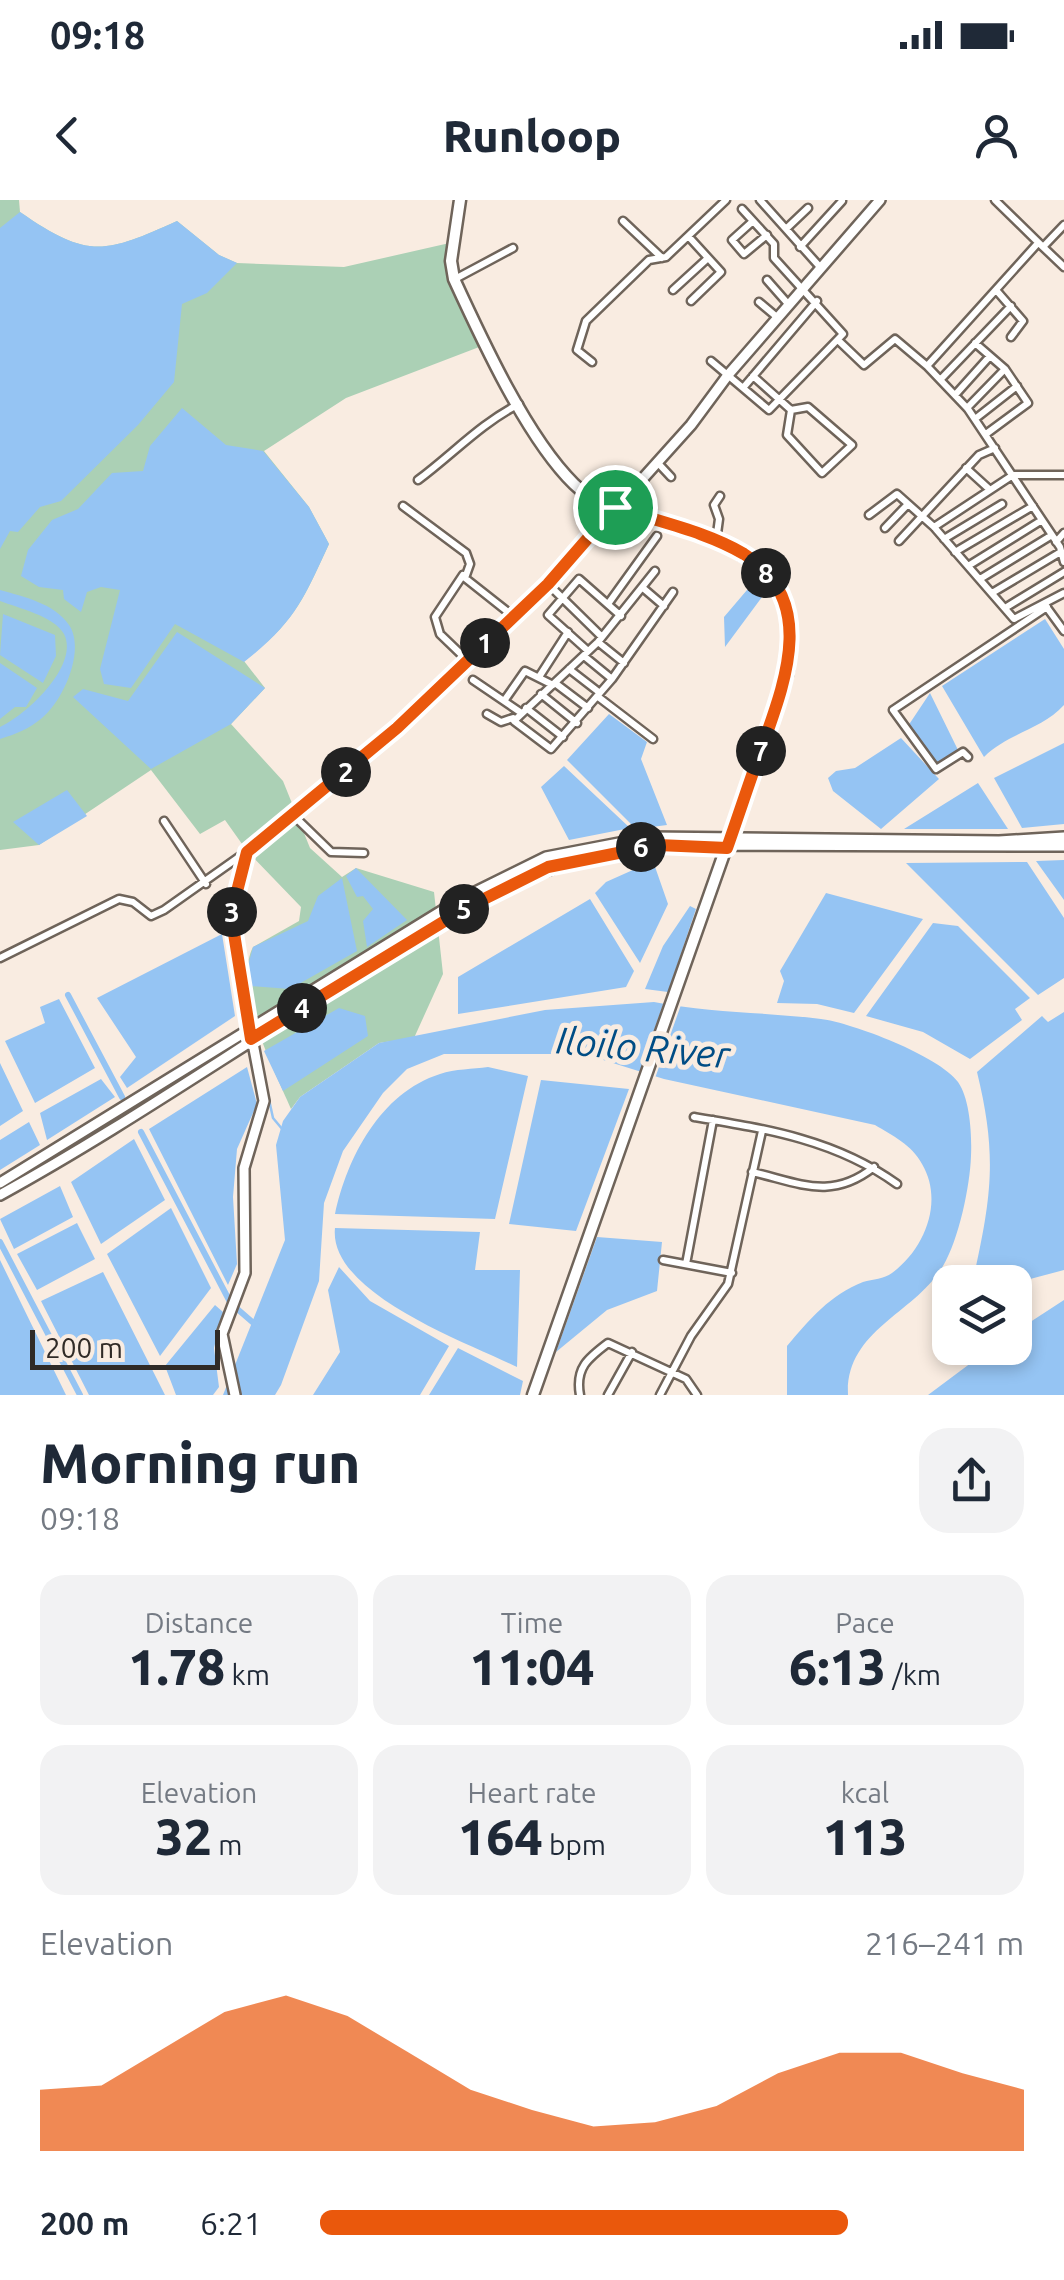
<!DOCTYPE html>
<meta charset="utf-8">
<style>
body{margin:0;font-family:Ubuntu,sans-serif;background:#f2f2f3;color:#1f2937;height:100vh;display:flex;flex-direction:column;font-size:38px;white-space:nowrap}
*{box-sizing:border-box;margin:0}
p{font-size:32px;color:#747a83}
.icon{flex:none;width:55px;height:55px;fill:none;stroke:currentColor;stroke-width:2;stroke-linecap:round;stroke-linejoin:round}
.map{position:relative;height:1195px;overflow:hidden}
.details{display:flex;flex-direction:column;background:#fff;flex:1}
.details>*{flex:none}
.buttons{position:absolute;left:932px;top:1065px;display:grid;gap:20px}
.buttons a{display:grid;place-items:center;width:100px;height:100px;border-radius:20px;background:#fff;box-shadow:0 5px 15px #0003;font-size:50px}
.scale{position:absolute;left:30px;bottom:25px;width:190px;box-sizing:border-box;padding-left:10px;border:5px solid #302b27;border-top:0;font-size:28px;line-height:35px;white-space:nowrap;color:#302b27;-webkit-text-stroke:8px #f9ece1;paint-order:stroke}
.pin{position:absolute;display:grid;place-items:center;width:85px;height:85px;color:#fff;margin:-42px;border:5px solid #fff;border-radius:50%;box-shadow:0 2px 10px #0007}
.km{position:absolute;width:50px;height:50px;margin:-25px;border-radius:50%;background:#222;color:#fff;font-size:28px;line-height:50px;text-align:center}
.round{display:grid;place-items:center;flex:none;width:105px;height:105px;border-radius:30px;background:#f2f2f3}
.overview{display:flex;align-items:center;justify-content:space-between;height:170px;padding:0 40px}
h1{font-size:55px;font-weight:800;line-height:75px}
.stats{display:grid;grid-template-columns:repeat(3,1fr);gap:15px;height:170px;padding:10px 40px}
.stats div{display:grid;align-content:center;border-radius:25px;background:#f2f2f3;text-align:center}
.stats b{font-size:50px;font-weight:800}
.stats small{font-size:28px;font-weight:400}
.stats p{font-size:28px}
.chart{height:280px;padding:20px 40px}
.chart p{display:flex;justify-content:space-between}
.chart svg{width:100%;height:180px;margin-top:10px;fill:#ea580c;opacity:.7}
ul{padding:0 40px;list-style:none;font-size:32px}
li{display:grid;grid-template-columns:160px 120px 1fr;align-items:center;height:75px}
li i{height:25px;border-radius:12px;background:#ea580c}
.status{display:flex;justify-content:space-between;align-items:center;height:70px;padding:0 50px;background:#fff;direction:ltr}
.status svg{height:28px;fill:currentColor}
header{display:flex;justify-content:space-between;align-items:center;height:130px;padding:0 40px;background:#fff;font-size:45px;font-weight:800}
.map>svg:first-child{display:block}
.green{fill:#abd0b5}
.water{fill:#95c4f3}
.pier{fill:#f9ece1}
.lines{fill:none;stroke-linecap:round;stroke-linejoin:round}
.stream{stroke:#95c4f3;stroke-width:2.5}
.canal{stroke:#95c4f3;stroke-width:6}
.street-casing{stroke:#6f645a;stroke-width:11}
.secondary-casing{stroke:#6f645a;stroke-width:14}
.primary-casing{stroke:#6f645a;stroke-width:15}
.street{stroke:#fff;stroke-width:6}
.secondary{stroke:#fff;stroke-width:9}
.primary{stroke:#fff;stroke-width:10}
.route-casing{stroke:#fff;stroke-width:20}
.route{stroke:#ea580c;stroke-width:12}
.labels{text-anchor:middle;stroke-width:10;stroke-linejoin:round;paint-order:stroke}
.water-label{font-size:38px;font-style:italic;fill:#004d85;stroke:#f9ece1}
</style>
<div class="status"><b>09:18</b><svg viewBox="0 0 49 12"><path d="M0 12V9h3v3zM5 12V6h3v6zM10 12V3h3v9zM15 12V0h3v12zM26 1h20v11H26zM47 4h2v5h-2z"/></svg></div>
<header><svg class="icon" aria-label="back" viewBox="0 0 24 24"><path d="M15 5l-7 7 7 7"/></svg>Runloop<svg class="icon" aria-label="person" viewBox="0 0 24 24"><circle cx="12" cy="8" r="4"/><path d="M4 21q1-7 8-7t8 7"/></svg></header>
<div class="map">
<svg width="1064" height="1195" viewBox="0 0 1064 1195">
<rect width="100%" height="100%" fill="#f9ece1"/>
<!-- green -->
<path class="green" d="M0,0H19L20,12C88,59 104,54 177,21L219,55L237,63L344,67L454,42L451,61L487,144L346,198L264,251L309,307L329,344C303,400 295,422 244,461L265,488L231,524L283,581L310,648L342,677L356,668L434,692L443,774L414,838L379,843L300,897L291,909C274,869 232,789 253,747L299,721L301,707L247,651L225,620L200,634L151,570L39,645L0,650Z"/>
<!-- water -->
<path class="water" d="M20,12C88,59 104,54 177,21L219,55L237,63L207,93L182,104L174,182L138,225L61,301L40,307L18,332L10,331L0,349V28Z
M182,208L226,245L263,251L309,307L329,344C303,400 295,422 244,462L175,424L131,488L104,484L100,469L120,390L101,387L87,392L81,412L64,399L63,390L39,387L21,376L28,350L52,320L78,309L112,273L143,271L150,246Z
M756,389L762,397L725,447L724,417L747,390Z
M0,390C24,397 54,403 69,425C86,450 63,501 42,518C29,529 16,534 0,539V527C25,516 80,466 64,434C54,416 18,408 0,401Z
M3,414L55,435L56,456L43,483L0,455Z
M1045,419L1064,449V505C1041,530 1008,533 984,557L942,486Z
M177,432L265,488L231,524L151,569L73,497L83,489L128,501Z
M0,463L37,488L26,507H15L0,519Z
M930,493L958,550L938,565L908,526Z
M609,514L647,542L641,559L667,625L636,629L567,560Z
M901,538L939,579L881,629L833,591L828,578L836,571L855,568Z
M1064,543V624L1022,628L994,578Z
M564,566L630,628L569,640L541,587Z
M978,583L1008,629H904Z
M67,590L87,616L39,645L13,622Z
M1064,660V700L1036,661Z
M653,661L668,704L640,763L595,693L606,682Z
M1027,662L1064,718V778L1038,795L906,663Z
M356,668L407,720L367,747L363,721L373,709L363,696L357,697L346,676Z
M342,678L357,751L290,789L250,786L246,773L253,747L308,721L318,696Z
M826,693L923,719L854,813L817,804L777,803L784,781L780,771Z
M590,699L634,771L626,787L458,814V777Z
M690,706L696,709L668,792L645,789L663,746Z
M933,723L958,726L1030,798L1015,809L1022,820L970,859L923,832L866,816Z
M222,734L235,816L127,888L120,877L136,857L97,798Z
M59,799L95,868L35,903L5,841L45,823L40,807Z
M654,802C710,813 765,812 821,819C853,823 939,856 958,882C970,899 972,935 971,956C970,986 959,1039 943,1066C916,1113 845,1130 848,1195H787V1146C809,1120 831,1094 863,1082C873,1079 884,1079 892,1073C925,1049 944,1001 922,964C912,945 892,935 875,925L664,879L584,854H444L407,869L383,893L343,951L324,1003L319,1081L281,1185L275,1195H223L285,1040L276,945L283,921L300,897L379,843L545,810Z
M339,808L365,816L368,836L283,891L264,851Z
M1064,812V1070L1015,1083L980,1082L974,1076C992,994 997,954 977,872L1042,816L1048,822Z
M0,863L23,911L0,926Z
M247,867L257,904L237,949L233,997L237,1064L228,1085L149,929Z
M488,867L528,876L495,1019L335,1014C347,958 380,893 440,874C455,869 473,869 488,867Z
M101,879L115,897L47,940L40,913Z
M541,880L629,889L576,1031L509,1024Z
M29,922L40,945L0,970V940Z
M134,939L165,1000L101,1044L71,982Z
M60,986L73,1017L14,1049L0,1019Z
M171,1008L211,1088L160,1156L107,1054Z
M77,1023L95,1059L37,1090L17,1054Z
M335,1028L480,1032L475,1070H520L517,1167C468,1143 328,1093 335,1028Z
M597,1037L662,1042L657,1091L607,1110L556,1152Z
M0,1060L66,1195H0Z
M339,1067L370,1101L449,1146L420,1195H313L340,1152L328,1090Z
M103,1072L165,1195H89L41,1101Z
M1064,1100V1195H928L991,1148H1015V1132Z
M215,1105L223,1112L214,1148L219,1187L213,1195H176L165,1166Z
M458,1148L523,1181L520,1195H429Z"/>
<!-- pier -->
<path class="pier" d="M665,799L682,802L654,881L638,876Z"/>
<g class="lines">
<!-- stream -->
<path class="stream" d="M237,720L242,761
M261,863L273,918L283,930"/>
<!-- canal -->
<path class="canal" d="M68,795L122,897
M141,932L229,1100
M0,1042L80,1195
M235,1107L257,1126"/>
<defs>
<path id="street" d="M760,0L820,67
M995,0L1043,47L1064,25
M742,9L774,44V58L843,134L769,210L743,188
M623,21L662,58
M753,21L732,40L744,54L767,35
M787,28L808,8
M689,37L721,72L691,101
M1038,43L927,166L968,209L1060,347L1064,362
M800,47L842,1
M1043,47L1064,67
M455,79L513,48
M767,80L789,105
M673,90L708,58
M996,90L1023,121L1011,137
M759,102L778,118
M840,142L864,165L895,139L927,166
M975,143L1005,169L1028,203L986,234
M711,161L743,188L817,101
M592,162L577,150L586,121L649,60L666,57L726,0
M753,176L791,210
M941,179L1011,106
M955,195L990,156
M808,207L852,245L822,273L787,235L791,210Z
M967,208L1005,169
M975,219L1017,186
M657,262L671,277
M966,268L989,289
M418,280C453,254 480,224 519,204
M403,306L466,353L470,364L465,378L513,416
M869,315L897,294L934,327L1014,419L1064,393
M934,327L1013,275H1064
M885,328L908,304
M944,339L1002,304
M716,341L719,319L714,305L720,296
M899,341L979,255L995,248
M1056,342L1064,333
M955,352L1033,306
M968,366L1042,320
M655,371L598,442L514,521L551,549L612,479L673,392
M463,375L435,417L440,434L467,460
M980,379L1052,335
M548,384L602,437
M643,388L664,406
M992,393L1059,353
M608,404L657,336
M1045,405L1064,431
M1005,408L1064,372
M598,442L624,463
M588,451L548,415L579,379L621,416
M584,456L612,479
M569,469L600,493
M539,477L568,432
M473,480L520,512
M555,483L588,508
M541,494L577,523
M597,496L653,539
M504,501L525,471L553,485
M526,508L563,537
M487,514L501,522L513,518
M968,557L963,552L936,569L893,510L1047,407
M294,616L331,652L364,653
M164,621L206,684
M0,758L119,699L133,702L151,716L164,710L246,652
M694,917C767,929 836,940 897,984
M752,972C800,983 831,1001 874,967
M663,1060L732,1073
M686,1064L713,920
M580,1195C575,1168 588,1158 608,1143L686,1179L697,1195
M608,1195L632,1152
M660,1195L691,1136L728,1084L762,931"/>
<path id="secondary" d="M0,983L461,699L546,657L650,637L999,641L1064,637
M0,995C124,927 241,845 362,772C468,709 530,659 658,645L1064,646
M235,1195L222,1134L245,1073L244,968L264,901L231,728L247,651L397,528L548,384L691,225L728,175L880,0"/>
<path id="primary" d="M460,0L451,61L454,79C482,140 527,238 574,284C590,300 614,307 636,314C726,343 806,360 787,475L533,1195
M461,699L466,707"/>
</defs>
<!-- street casing -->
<use href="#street" class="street-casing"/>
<!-- secondary casing -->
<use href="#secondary" class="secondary-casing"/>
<!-- primary casing -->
<use href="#primary" class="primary-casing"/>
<!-- street -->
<use href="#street" class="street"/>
<!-- secondary -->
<use href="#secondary" class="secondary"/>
<!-- primary -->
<use href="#primary" class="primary"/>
</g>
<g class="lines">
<defs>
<path id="route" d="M615,307C658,322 705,331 744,354C818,400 785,482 762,547C750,580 739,614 727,648L658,645L548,667L466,708L251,839L231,715L247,652L397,528L548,384Z"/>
</defs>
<!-- route casing -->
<use href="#route" class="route-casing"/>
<!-- route -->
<use href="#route" class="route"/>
</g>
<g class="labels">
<!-- water labels -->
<g class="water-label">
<text transform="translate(643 848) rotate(5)" y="13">Iloilo River</text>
</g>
</g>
</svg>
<div class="buttons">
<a><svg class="icon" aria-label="layers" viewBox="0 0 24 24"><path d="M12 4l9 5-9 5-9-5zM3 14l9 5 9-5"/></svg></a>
</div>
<div class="scale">200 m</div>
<div class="pin" style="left:615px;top:307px;background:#1e9e55"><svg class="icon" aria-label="arrive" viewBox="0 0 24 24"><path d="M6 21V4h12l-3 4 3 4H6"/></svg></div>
<b class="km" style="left:485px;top:443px">1</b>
<b class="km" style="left:346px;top:572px">2</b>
<b class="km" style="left:232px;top:712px">3</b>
<b class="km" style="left:302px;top:808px">4</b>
<b class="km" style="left:464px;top:709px">5</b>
<b class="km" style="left:641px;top:647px">6</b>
<b class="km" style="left:761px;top:551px">7</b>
<b class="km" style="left:766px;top:373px">8</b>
</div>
<section class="details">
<div class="overview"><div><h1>Morning run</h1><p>09:18</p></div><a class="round"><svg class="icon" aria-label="share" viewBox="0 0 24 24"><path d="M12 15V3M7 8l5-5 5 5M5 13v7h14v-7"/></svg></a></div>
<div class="stats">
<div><p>Distance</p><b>1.78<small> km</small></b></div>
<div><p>Time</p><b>11:04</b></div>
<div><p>Pace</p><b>6:13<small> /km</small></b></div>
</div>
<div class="stats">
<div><p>Elevation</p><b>32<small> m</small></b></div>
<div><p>Heart rate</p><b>164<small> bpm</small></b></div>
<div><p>kcal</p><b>113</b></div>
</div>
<div class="chart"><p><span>Elevation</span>216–241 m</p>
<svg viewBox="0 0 160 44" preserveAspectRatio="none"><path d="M0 44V29L10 28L20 19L30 10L40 6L50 11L60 20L70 29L80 34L90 38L100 37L110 33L120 25L130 20L140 20L150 25L160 29V44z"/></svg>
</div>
<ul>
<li><b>200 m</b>6:21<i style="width:75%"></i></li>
</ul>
</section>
